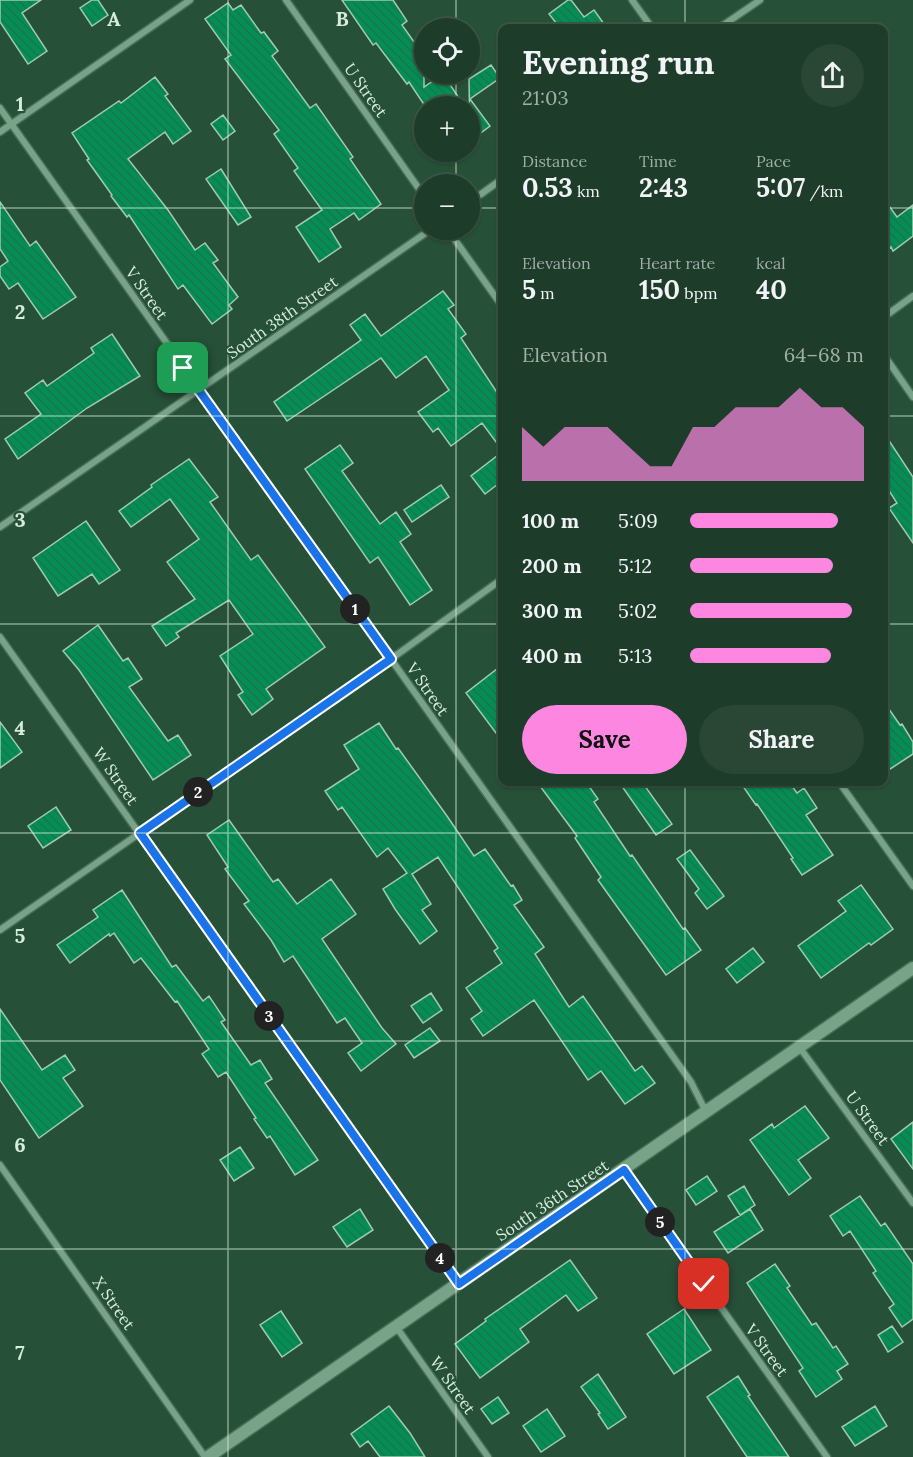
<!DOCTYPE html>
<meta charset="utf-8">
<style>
body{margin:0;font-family:Lora,serif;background:#2a4736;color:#f1f3f6;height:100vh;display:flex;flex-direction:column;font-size:22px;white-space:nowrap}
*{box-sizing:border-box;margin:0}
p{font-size:20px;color:#a0ada8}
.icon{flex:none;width:33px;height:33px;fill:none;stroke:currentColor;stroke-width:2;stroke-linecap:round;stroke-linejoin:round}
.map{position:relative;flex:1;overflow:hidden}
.panel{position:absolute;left:498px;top:24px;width:390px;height:762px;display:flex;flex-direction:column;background:#1d3c2a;border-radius:12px;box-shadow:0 2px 4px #0004,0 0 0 2px #3b5647}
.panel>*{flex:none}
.tools{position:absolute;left:414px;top:18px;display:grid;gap:12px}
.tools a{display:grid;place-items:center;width:66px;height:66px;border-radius:50%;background:#1d3c2a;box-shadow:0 2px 4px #0004,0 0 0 2px #3b5647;font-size:30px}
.pin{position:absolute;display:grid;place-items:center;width:51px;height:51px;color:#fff;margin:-26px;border-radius:12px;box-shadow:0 3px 9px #0006}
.km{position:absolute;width:30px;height:30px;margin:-15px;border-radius:50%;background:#222;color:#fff;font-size:16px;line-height:30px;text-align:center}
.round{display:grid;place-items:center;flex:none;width:63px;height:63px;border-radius:32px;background:#2a4736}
.overview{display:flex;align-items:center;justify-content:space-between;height:102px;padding:0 24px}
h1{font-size:33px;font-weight:700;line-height:45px}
.stats{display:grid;grid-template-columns:repeat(3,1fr);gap:9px;height:102px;padding:6px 24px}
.stats div{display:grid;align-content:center}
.stats b{font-size:26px;font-weight:700}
.stats small{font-size:16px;font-weight:400}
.stats p{font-size:16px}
.chart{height:168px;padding:12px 24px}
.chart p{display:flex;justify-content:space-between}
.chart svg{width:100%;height:108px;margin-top:6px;fill:#fd86e1;opacity:.7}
.cta{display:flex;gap:12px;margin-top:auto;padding:12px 24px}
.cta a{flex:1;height:69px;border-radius:36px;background:#fd86e1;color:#111;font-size:24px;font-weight:700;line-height:69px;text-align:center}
.cta a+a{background:#2a4736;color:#f1f3f6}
ul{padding:0 24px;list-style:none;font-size:20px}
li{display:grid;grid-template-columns:96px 72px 1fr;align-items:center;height:45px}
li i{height:15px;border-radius:8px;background:#fd86e1}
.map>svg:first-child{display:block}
.building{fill:url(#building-back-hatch);stroke:#9fcbaf;stroke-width:1.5}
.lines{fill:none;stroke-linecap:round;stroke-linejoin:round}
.minor-casing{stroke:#486c58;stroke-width:9}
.secondary-casing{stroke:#486c58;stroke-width:15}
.minor{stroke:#79a388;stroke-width:6}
.secondary{stroke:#79a388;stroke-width:12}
.route-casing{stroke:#fff;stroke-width:12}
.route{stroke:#1a73e8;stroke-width:8}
.grid{fill:none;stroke:#d6ecdd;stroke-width:1.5;stroke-opacity:0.55}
.labels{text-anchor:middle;stroke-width:4.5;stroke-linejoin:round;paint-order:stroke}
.street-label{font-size:16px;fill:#d6ecdd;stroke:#275038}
.grid-label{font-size:20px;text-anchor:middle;font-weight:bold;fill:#d6ecdd;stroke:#275038;stroke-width:4.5;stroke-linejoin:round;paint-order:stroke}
</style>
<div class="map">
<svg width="913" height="1457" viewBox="0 0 913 1457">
<defs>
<pattern id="building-back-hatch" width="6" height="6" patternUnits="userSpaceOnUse" patternTransform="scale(1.5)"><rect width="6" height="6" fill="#048e55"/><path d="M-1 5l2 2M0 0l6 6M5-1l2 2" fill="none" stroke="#19754e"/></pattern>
</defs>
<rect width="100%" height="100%" fill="#275038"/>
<!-- building -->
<path class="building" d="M0,0H41L22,13L47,51L28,64L0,22Z
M92,0H98L108,15L92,26L80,8Z
M342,0H393L407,21L402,25L424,56V87L443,74L459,98L447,106H425L409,82L407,84L376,43L373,45Z
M568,0H571L584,17L594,10L607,28H560L549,14Z
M228,3L233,10L241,5L261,33L264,32L278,51L272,56L310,108L316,104L353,157L350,159L381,204L359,220L354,213L330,229L341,247L319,262L296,227L322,210L294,171L298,168L274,134L279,130L225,59L231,55L205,19Z
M491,65L500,78L470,99L490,126L470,141L469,79Z
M155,77L168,94L165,96L191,131L173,144L165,132L128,159L168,210L195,250L205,243L218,260L213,263L238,297L229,305L232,309L212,324L183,285L178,289L129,215L127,217L111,196L112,195L87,160L89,159L72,133L119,101L121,103Z
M223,115L235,131L223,140L211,124Z
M221,169L251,217L238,225L206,179Z
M884,199L897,217L913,205V236L893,251L891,247L884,253Z
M0,202L30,246L36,241L76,297L43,319L18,283L9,289L0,276V267L8,261L0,249Z
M443,291L454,305L448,309L466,334L461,338L502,400V450L482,423L451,446L438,428L433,432L418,412L449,390L426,356L396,378L381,358L287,421L274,402L361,340L350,325L365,314L381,336Z
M112,334L140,376L87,408L18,459L5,439L41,414L25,393L43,380L47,386L94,353L91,348Z
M884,433L913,477V543L889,508L897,503L884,483Z
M340,445L353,463L342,471L380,524L396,512L411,534L400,542L432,590L410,605L378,557L370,563L305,469Z
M502,452V481L485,494L471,476Z
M189,459L218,497L210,502L251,560L258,555L325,647L266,689L273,699L252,715L238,695L243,692L220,656L253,634L229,600L176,633L179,637L166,646L152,626L195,599L167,562L199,539L170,499L131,527L119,511L152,487L151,485Z
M441,485L449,497L412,522L404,510Z
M86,521L120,570L99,584L92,574L58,596L33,558Z
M98,625L123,661L128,658L142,679L129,687L168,741L178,735L191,755L153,780L79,670L63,651Z
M502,665V741L466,693Z
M884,702L900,725L902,724L913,742V754L884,773Z
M0,722L22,752L0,768Z
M379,723L396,749L398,748L447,816L474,856L485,849L511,886L513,885L522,900L514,905L544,947L535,954L569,1007L583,996L635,1071L642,1066L655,1083L625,1104L601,1071L588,1080L534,1000L483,1036L471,1019L482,1011L466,988L502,963L494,951L498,948L438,857L412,874L431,904L422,910L437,931L420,944L395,909L383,889L407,873L388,848L377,857L342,807L338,810L325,791L359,769L344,745Z
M537,782H586L598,799L594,802L630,856L632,855L683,929L685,928L701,950L666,975L598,880L601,877L575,838L577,836Z
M619,782H642L672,824L656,835Z
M740,782H789L797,793L804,788L817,808L806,815L833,855L802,875L791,859L793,858L757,804L756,805Z
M56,807L71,830L43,848L28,826Z
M229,820L273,882L278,879L297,904L331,879L356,914L322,939L382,1028L396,1044L361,1071L348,1053L362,1043L345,1018L337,1023L293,956L284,962L271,940L244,904L249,901L225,869L228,867L207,835Z
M690,850L724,896L707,909L695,893L699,889L677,859Z
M861,885L893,929L871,945L869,943L821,978L798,946L846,911L838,901Z
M122,890L172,967L176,965L203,1001L209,996L225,1020L221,1022L251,1065L260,1060L272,1079L265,1083L318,1160L295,1175L270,1136L267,1138L254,1119L256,1118L226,1072L218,1077L202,1054L209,1049L177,1001L175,1002L141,958L134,963L114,933L110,936L109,934L70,963L57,945L98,917L93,910Z
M753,948L764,962L737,983L726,969Z
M431,993L442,1010L423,1023L411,1006Z
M0,1009L42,1070L65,1055L75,1070L63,1078L83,1106L39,1138L0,1080Z
M430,1028L440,1041L414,1058L405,1045Z
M805,1106L829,1138L798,1160L811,1178L789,1195L750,1140L772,1124L774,1128Z
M913,1122V1169L891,1139Z
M240,1147L254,1168L234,1181L220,1160Z
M707,1176L717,1191L696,1205L686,1190Z
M744,1186L755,1205L740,1215L728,1196Z
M860,1196L881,1226L885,1223L913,1264V1319L902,1327L889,1308L894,1304L873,1273L876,1271L850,1231L843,1236L830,1216Z
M360,1209L373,1230L347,1247L333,1227Z
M750,1209L763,1230L728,1253L714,1232Z
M570,1260L597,1298L578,1311L566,1295L520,1329L529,1342L480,1378L455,1344L486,1321L485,1319Z
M775,1264L790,1286L787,1288L812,1325L816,1323L833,1348L836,1346L848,1364L837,1371L842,1379L816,1397L799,1371L803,1368L747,1283Z
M684,1309L711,1350L674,1374L647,1334Z
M281,1311L302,1343L282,1357L260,1325Z
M892,1326L903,1342L888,1352L878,1335Z
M598,1374L626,1417L608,1429L598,1414L600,1413L581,1387Z
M738,1376L750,1395L748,1396L789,1457H747L707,1397Z
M498,1397L509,1413L492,1424L481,1409Z
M389,1406L410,1433L425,1457H380L368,1441L360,1447L351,1434Z
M875,1406L887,1426L855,1446L842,1427Z
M547,1409L565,1436L541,1452L523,1426Z"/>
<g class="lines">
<defs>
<path id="minor" d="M286,0L424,196
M632,0L652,28
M719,28L760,0
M0,108L691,1082L706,1112
M0,132L190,0
M470,202L502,179
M448,230L502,306
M884,317L913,296
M884,355L913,397
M0,527L430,230
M0,637L458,1283
M839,782L913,886
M0,930L391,659L502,579
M800,1048L913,1203
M0,1165L205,1457
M624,1170L827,1457
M397,1328L488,1457"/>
<path id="secondary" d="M208,1457L913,968"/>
</defs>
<!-- minor casing -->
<use href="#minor" class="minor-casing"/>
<!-- secondary casing -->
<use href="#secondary" class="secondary-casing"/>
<!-- minor -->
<use href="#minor" class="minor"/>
<!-- secondary -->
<use href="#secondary" class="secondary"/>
</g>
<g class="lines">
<defs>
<path id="route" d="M183,368L391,659L140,833L459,1284L624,1170L704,1284"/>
</defs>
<!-- route casing -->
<use href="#route" class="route-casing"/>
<!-- route -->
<use href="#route" class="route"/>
</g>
<!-- grid -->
<path class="grid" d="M228,0V1457M456,0V28M685,0V28M456,74V106M456,152V184M0,208H424M470,208H502M884,208H913M456,230V1457M0,416H502M884,416H913M0,624H502M884,624H913M685,782V1457M0,833H913M0,1041H913M0,1249H913"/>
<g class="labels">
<!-- street labels -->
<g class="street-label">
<text transform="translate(366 90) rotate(55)" y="6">U Street</text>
<text transform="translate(147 293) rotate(55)" y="6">V Street</text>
<text transform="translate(282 317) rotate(-35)" y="6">South 38th Street</text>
<text transform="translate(428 689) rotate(55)" y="6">V Street</text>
<text transform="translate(116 776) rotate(55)" y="6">W Street</text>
<text transform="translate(868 1118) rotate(54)" y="6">U Street</text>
<text transform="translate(552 1200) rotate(-34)" y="6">South 36th Street</text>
<text transform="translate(114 1303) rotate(55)" y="6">X Street</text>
<text transform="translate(767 1350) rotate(54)" y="6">V Street</text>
<text transform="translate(453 1385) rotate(55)" y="6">W Street</text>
</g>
</g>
<g class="grid-label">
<text x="114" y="26">A</text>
<text x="342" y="26">B</text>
<text x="20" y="111">1</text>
<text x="20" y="319">2</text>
<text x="20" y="527">3</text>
<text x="20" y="735">4</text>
<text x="20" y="943">5</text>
<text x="20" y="1152">6</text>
<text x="20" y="1360">7</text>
</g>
</svg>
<div class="tools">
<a><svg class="icon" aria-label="locate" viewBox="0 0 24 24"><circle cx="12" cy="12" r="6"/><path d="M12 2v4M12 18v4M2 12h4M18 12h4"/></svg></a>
<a>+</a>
<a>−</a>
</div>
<div class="pin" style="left:183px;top:368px;background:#1e9e55"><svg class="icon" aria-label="arrive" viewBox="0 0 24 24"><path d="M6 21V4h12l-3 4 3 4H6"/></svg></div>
<div class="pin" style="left:704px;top:1284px;background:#d93025"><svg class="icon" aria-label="check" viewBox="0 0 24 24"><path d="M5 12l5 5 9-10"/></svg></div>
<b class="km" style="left:355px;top:609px">1</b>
<b class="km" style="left:198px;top:792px">2</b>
<b class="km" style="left:269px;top:1016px">3</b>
<b class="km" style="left:440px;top:1258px">4</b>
<b class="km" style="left:660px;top:1222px">5</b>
<section class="panel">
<div class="overview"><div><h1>Evening run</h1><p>21:03</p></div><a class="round"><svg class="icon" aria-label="share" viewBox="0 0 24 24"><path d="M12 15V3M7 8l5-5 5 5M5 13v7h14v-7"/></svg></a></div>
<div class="stats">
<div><p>Distance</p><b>0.53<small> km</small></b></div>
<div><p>Time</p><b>2:43</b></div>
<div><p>Pace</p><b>5:07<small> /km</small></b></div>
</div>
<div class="stats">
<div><p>Elevation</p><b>5<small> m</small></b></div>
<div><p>Heart rate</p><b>150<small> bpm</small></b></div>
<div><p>kcal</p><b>40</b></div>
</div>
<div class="chart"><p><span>Elevation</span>64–68 m</p>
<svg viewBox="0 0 160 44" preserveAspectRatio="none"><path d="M0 44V22L10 30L20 22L30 22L40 22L50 30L60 38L70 38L80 22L90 22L100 14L110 14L120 14L130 6L140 14L150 14L160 22V44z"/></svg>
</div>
<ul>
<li><b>100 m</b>5:09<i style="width:85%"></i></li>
<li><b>200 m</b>5:12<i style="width:82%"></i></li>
<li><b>300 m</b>5:02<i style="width:93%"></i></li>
<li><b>400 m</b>5:13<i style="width:81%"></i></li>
</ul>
<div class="cta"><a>Save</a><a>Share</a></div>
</section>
</div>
